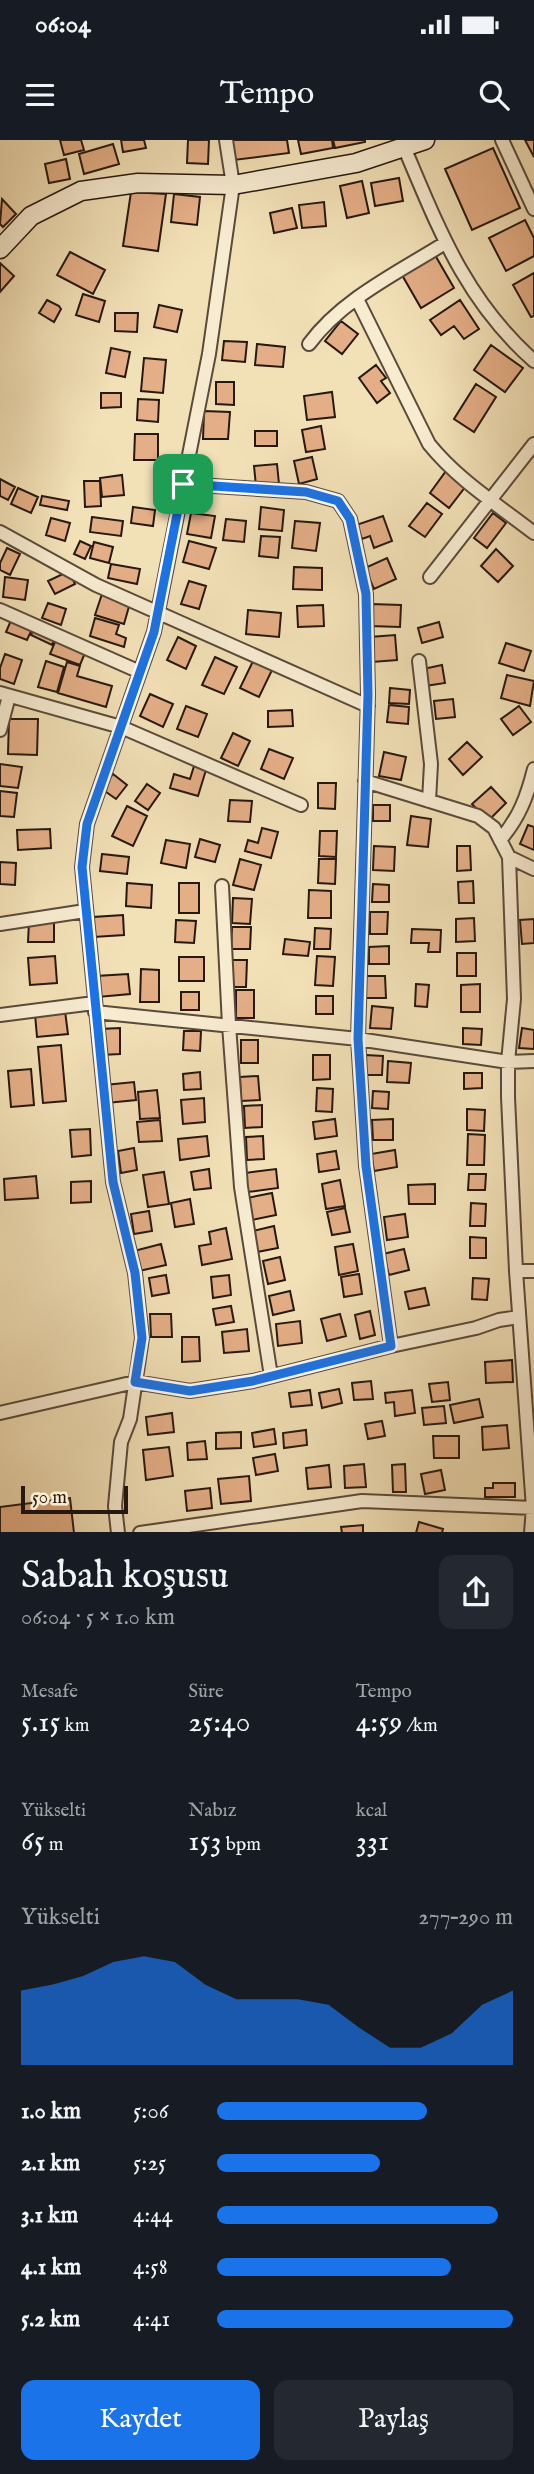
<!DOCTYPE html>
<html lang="tr">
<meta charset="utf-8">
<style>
body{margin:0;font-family:"IM FELL English",serif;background:#242831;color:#f1f3f6;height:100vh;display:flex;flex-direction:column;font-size:26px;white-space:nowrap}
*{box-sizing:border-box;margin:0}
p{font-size:23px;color:#9ea1a6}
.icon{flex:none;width:38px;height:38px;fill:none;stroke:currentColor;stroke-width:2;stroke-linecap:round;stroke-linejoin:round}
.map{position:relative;height:1392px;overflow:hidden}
.sheet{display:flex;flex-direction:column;background:#171b24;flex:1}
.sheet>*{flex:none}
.scale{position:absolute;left:21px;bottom:18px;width:107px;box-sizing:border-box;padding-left:7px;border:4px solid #271810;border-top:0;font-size:19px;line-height:24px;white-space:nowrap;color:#271810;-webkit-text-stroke:5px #f7ebd0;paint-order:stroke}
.pin{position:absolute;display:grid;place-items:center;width:60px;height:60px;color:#fff;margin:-30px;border-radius:14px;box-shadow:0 4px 10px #0006}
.round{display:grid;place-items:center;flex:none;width:74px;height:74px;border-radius:14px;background:#242831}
.headline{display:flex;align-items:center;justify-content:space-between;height:119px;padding:0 21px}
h1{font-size:38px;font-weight:600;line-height:52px}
.metrics{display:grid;grid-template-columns:repeat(3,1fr);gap:10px;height:119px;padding:7px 21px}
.metrics div{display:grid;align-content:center}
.metrics b{font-size:30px;font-weight:600}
.metrics small{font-size:19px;font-weight:400}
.metrics p{font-size:19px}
.chart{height:196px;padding:14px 21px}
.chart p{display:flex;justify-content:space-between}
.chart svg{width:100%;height:126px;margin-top:7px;fill:#1a73e8;opacity:.7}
.button{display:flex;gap:14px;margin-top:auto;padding:14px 21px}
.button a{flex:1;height:80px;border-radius:14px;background:#1a73e8;color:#fff;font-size:28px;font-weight:600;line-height:80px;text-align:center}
.button a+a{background:#242831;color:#f1f3f6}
ul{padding:0 21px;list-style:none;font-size:23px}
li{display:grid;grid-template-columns:112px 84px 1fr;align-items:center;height:52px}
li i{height:18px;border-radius:9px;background:#1a73e8}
.status{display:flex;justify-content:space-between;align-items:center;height:49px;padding:0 35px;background:#171b24;direction:ltr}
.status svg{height:19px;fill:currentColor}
header{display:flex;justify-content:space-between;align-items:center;height:91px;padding:0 21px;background:#171b24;font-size:32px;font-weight:600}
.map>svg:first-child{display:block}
.building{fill:#e4ae86;stroke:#271810;stroke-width:2}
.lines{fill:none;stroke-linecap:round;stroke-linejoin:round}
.street-casing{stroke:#5a4a3a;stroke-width:16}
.secondary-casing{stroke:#271810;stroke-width:21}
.street{stroke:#f7ebd0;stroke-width:12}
.secondary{stroke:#f7ebd0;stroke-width:18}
.route-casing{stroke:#fff;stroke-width:14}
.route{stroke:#1a73e8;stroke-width:9}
</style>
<div class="status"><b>06:04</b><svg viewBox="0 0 49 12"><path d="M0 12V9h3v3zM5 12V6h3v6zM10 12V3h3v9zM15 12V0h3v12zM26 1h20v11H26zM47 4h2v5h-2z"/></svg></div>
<header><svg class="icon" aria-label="menu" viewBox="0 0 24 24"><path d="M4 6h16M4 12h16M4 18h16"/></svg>Tempo<svg class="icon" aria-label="search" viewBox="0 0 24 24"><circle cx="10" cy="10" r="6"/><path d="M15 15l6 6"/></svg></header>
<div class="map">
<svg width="534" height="1393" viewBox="0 0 534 1393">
<rect width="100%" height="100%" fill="#f2e0b6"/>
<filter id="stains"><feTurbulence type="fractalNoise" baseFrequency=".00286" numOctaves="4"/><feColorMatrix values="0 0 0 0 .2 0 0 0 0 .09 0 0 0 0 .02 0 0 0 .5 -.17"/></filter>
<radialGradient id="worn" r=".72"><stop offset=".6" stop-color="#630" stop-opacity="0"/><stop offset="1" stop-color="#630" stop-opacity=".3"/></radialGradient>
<!-- building -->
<path class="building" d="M60,0H81L84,10L64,15Z
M121,0H144L146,8L123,12Z
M188,0H209L208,24L187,23Z
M232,0H287L289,13L234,20Z
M298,0H332L333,8L301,14Z
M333,0H365V2L335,8Z
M525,0H534V17Z
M113,4L119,24L84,34L79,14Z
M493,8L520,68L472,90L445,29Z
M66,19L70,39L49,43L45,24Z
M399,38L403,61L375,66L371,43Z
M362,41L369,73L347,78L340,46Z
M131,52L166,54L158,111L123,106Z
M174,54L200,57L197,85L171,82Z
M2,59L16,74L3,87L0,84Z
M324,62L326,86L302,88L299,65Z
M292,68L297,88L274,93L270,73Z
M525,80L534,98V116L506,131L489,98Z
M70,112L105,130L93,154L57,135Z
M435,115L454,148L421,168L402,135Z
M0,123L14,136L0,152Z
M534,133V176L531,177L513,145Z
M83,154L105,161L99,182L76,175Z
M47,160L59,166L61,169L54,182L39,173Z
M460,160L479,189L464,199L454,186L441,195L430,180Z
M159,165L182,170L177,192L154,187Z
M115,173H138L137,192L115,191Z
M341,181L358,194L342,214L325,201Z
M224,201L247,202L245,222L222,220Z
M257,204L285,207L283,227L255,225Z
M491,205L523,228L505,252L474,230Z
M111,208L130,212L125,237L106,233Z
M144,218L166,220L163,253L141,251Z
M376,225L386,238L381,241L390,253L377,263L359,238Z
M216,242H234V265L216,264Z
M476,244L496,257L474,292L454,279Z
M332,252L335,277L307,280L304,256Z
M101,253H121V267L101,268Z
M138,259L159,260L158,282L137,280Z
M204,271L230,272L228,299H203Z
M321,286L325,309L306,312L302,290Z
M255,291H277V306H255Z
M135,294H158V320H134Z
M312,317L317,339L299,344L294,321Z
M277,324L279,344L256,346L254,326Z
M446,331L466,346L449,368L430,353Z
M122,335L124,355L102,357L100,338Z
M0,339L15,347L8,360L0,356Z
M84,341H100L101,366L85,367Z
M18,348L38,357L31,373L11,364Z
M42,356L69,361L67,370L40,365Z
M427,363L442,374L425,397L409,386Z
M133,367L155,370L153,386L131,383Z
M261,367L284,370L282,391L259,389Z
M191,373L215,376L211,398L187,394Z
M493,373L506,383L487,408L474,398Z
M383,376L392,401L374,408L370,396L362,399L356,385Z
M92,377L123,381L121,396L90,392Z
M51,378L70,383L65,401L46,395Z
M226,379L246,381L244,402L223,400Z
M295,381L320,383L316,411L292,408Z
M261,396L280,397L278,418L259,416Z
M80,401L91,406L85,419L74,414Z
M189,401L216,408L209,429L183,422Z
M94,402L113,407L109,423L90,418Z
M7,408L20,414L10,435L0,430V423Z
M496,409L513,426L498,442L481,426Z
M387,418L396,439L374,449L365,428Z
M111,424L140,429L137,444L108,438Z
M294,427L322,428V450L293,449Z
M69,431L75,444L55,454L48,441Z
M5,437L28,440L25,460L3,457Z
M189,441L206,446L199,469L181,464Z
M102,454L130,463L124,484L95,475Z
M48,463L66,469L61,485L42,478Z
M371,464L401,465L400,487L370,486Z
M323,465L324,486L298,487L297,466Z
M248,470L281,473L279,497L246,494Z
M12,478L33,487L27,500L6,492Z
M95,478L119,485L116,494L126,498L124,507L90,496Z
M439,482L443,497L422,503L418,488Z
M35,487L56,496L52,505L31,495Z
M395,495L397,520L372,522L370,497Z
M57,497L87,508L80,525L50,514Z
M178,497L196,506L186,529L167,520Z
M506,503L531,511L524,531L499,523Z
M5,514L22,520L14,544L0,539V528Z
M215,517L237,527L224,554L202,545Z
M254,519L273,528L259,557L240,548Z
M46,521L64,527L57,552L38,547Z
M67,522L80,526L77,536L112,546L106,567L58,553Z
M442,525L445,543L425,546L423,529Z
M507,535L534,541L530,566L501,558Z
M390,548L410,550L409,564L389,563Z
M150,554L173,564L163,587L140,576Z
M453,559L455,577L436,579L434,561Z
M389,565L409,567L408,584L387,582Z
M186,566L207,574L198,597L177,589Z
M519,566L531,582L513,595L501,579Z
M292,570L293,586L268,587V571Z
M9,579H38L37,615L8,614Z
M233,593L250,601L238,626L221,618Z
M467,602L482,617L463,635L449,619Z
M269,609L293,618L284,639L261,629Z
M384,612L406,617L401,640L379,636Z
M0,624L22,627L18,648L0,646Z
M194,626L206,630L198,656L170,648L174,634L190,639Z
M113,634L127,645L116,659L102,649Z
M318,643H336L335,669L318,668Z
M147,644L160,653L148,670L135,661Z
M491,647L506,663L488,681L472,664Z
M0,651L17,653L14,677L0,676Z
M230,660L252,661L250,682L228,681Z
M373,665H390V681H373Z
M127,666L147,676L133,706L112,696Z
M411,676L431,679L428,707L407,705Z
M528,685L534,687V710L520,704Z
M262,688L278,692L271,718L245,711L248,700L258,703Z
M50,689L51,708L18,710L17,690Z
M320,691H337L336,717L319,716Z
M200,699L220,705L215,722L195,717Z
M166,700L190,704L186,728L161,723Z
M374,706L395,707L394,731L373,730Z
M457,706H470L471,730L457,731Z
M102,714L129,717L127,734L100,731Z
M240,719L261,725L254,750L233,745Z
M319,719H336L335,744L318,743Z
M0,722L16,723L15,745L0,744Z
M473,741L474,763H459L458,742Z
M127,743L152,745L151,768L126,766Z
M179,743H199V773H179Z
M373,744L389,745V762H372Z
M309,750L331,751V778H308Z
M233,758L252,759L250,784L232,783Z
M370,772H388L387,794H370Z
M123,775L124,795L94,797L93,777Z
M474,778L475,801L456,802V779Z
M534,779V803L522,804L520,780Z
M176,780L196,781L194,803L175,802Z
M29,782H54V802H28Z
M232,787H251L250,809H231Z
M315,788L331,789L330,809H314Z
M412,789L441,790L440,812H428L429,803H411Z
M285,799L310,802L308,816L283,814Z
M389,806V824H369V807Z
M457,813H476V836H457Z
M55,816L57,843L30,845L28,818Z
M317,816L335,817L333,846L315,845Z
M179,817H204V841H179Z
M229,820H247L246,847H229Z
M141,829L159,830V862H140Z
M128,834L130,854L98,857L96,836Z
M366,836H385L386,858H366Z
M416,844L429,845L427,867L415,866Z
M480,844V872H461V845Z
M236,850H254V878H236Z
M181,852H199V870H181Z
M316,856H333V874H316Z
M372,866L393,868L391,889L370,888Z
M65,871L68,894L37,897L35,874Z
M120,888V914L101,915L100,889Z
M463,888L482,889L481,905L463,904Z
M522,888L534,890V909L519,908Z
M184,891H201L200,911L183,910Z
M241,900H258V923H241Z
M61,905L66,961L43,963L38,907Z
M313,915H330V939L313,940Z
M366,915L383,916L382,935H365Z
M388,921L411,923L409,943L387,942Z
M31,929L34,965L11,967L8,931Z
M200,932L201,949L184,950L183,934Z
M464,933H482V948L464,949Z
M258,936L260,960L241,961L240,937Z
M134,942L136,960L107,963L105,945Z
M317,948L333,949L332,972L316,971Z
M157,950L160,978L140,979L138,952Z
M373,951L389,952L388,969L372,968Z
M204,958L205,982L183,984L181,960Z
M262,965V987L245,988L244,966Z
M467,969L485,970L484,991L467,990Z
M335,979L337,996L315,999L313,982Z
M393,979V1000H373L372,980Z
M160,980L162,1001L139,1002L137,982Z
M90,989L91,1015L72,1017L70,990Z
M468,994L485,995L484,1025H467Z
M207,996L209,1016L180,1020L178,999Z
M263,996L264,1019L247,1020L246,997Z
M134,1008L137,1030L121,1033L118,1011Z
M395,1010L397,1027L374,1031L371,1014Z
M336,1011L339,1029L319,1032L317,1014Z
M209,1029L211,1048L194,1050L191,1032Z
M276,1029L278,1048L248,1052L245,1033Z
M164,1032L169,1064L148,1067L143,1035Z
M469,1034H486L485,1050H468Z
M36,1036L38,1058L5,1060L4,1039Z
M340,1040L345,1066L326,1069L322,1044Z
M91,1041V1062L71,1063V1042Z
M435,1044V1064H409L408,1045Z
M272,1053L276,1075L252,1080L247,1058Z
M190,1059L194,1084L175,1087L171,1063Z
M471,1063L486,1064L485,1086H470Z
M345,1068L350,1092L332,1095L327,1072Z
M149,1071L152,1091L134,1094L131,1074Z
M405,1074L408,1097L387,1100L384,1077Z
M274,1086L278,1108L257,1112L253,1091Z
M226,1088L232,1119L202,1125L199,1106L211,1104L209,1092Z
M470,1097L486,1098V1118H470Z
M161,1104L166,1125L139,1131L134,1111Z
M353,1104L358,1131L339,1135L335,1107Z
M404,1109L409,1130L389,1135L383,1114Z
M280,1117L285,1140L268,1144L263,1121Z
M359,1134L362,1154L344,1157L341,1137Z
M166,1135L169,1153L152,1156L149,1138Z
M229,1135L231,1155L213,1158L211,1137Z
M473,1138L489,1139L487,1160L472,1159Z
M425,1148L429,1165L409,1169L405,1152Z
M290,1151L294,1170L273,1175L269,1156Z
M231,1166L234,1182L216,1185L213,1169Z
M370,1171L375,1195L360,1199L355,1175Z
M150,1174H171L172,1197H151Z
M340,1174L346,1196L327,1201L321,1179Z
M300,1181L302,1203L278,1206L276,1184Z
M247,1189L249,1211L224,1213L222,1192Z
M182,1197H199L200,1221L182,1222Z
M512,1220L513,1242L486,1243L485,1222Z
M371,1241L373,1259L354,1260L352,1243Z
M448,1242L450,1260L432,1262L429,1244Z
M339,1249L342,1263L322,1268L319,1253Z
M310,1250L312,1265L291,1267L289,1253Z
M412,1250L415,1273L395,1276L394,1262L386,1263L385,1253Z
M479,1259L483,1277L454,1283L450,1265Z
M444,1266L446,1283L424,1285L422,1268Z
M172,1273L174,1292L148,1295L146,1277Z
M382,1281L385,1296L368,1299L365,1284Z
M507,1285L509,1308L483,1310L482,1287Z
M274,1289L276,1304L254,1307L252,1293Z
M306,1290L307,1305L284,1308L283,1293Z
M241,1292V1308L216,1309V1293Z
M433,1296H459V1318H434Z
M205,1301L207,1319L188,1320L187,1303Z
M169,1307L173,1336L146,1340L143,1310Z
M275,1314L278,1331L256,1335L253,1318Z
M364,1324L366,1347L345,1348L344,1326Z
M405,1324L406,1352H393L392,1325Z
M329,1325L331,1347L308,1349L306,1328Z
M441,1330L445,1350L425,1354L421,1334Z
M249,1336L251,1361L221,1364L218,1339Z
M493,1343H515V1357H485V1348H493Z
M210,1348L212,1368L187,1371L185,1351Z
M70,1358L74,1393H0V1367Z
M419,1382L443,1389L442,1393H416Z
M363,1385V1393H342L341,1387Z"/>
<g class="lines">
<defs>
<path id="street" d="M502,0L534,69
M404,7C439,89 465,160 534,221
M357,159L429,304C458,340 498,365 534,393
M309,204C342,159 399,132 445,103
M183,344L306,352L338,361L350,379L366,454L368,555L358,899L366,1026L391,1206
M0,392L96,445L368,566
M430,437L534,304
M0,470L140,532
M419,521L431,624L429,661
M0,553L121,587L301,665
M0,590L9,556
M365,641L478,676L494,688L509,717L514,859L508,922V957L516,1131L533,1368L531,1393
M500,700C519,678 527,657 534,629
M509,717L534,729
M222,746L229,885L241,1047L271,1236
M0,784L85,771
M95,872L358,899L508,922L534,921
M0,875L94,863
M516,1131H534
M0,1273L135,1242L190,1251L253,1241L391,1206L476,1188L499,1180L519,1177
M118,1393L115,1366L121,1302L130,1279L142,1198L135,1133L113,1042L82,727L87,684L154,492L209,214L233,45L226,0
M140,1393L362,1361L534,1368"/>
<path id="secondary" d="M0,109L31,76L81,51L138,43L233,45L356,23L425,0"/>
</defs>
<!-- street casing -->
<use href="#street" class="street-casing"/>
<!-- secondary casing -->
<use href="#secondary" class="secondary-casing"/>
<!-- street -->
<use href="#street" class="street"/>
<!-- secondary -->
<use href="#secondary" class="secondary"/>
</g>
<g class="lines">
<defs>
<path id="route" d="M183,344L306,352L338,361L350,379L366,454L368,555L358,899L366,1026L391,1206L253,1241L190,1251L135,1242L142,1198L135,1133L113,1042L82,727L87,684L154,492Z"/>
</defs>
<!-- route casing -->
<use href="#route" class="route-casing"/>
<!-- route -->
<use href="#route" class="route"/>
</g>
<rect width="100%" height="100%" filter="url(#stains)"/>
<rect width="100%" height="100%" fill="url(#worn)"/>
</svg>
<div class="scale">50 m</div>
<div class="pin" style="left:183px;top:344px;background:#1e9e55"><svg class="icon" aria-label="arrive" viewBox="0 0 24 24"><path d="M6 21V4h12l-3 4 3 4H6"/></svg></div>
</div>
<section class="sheet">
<div class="headline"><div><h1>Sabah koşusu</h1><p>06:04 · 5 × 1.0 km</p></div><a class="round"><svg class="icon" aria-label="share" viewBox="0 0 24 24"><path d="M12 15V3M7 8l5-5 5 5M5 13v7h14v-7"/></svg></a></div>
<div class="metrics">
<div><p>Mesafe</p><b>5.15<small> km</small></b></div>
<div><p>Süre</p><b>25:40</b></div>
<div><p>Tempo</p><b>4:59<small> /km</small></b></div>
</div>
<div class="metrics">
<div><p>Yükselti</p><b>65<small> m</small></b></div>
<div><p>Nabız</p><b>153<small> bpm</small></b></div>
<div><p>kcal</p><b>331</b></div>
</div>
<div class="chart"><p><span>Yükselti</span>277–290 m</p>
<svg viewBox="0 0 160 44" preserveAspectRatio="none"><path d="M0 44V18L10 16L20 13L30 8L40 6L50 8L60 16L70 21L80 21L90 21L100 23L110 31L120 38L130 38L140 33L150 23L160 18V44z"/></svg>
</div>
<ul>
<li><b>1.0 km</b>5:06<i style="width:71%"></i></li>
<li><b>2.1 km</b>5:25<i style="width:55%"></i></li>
<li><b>3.1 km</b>4:44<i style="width:95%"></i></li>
<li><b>4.1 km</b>4:58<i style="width:79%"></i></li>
<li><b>5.2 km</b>4:41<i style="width:100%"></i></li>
</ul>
<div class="button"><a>Kaydet</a><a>Paylaş</a></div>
</section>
